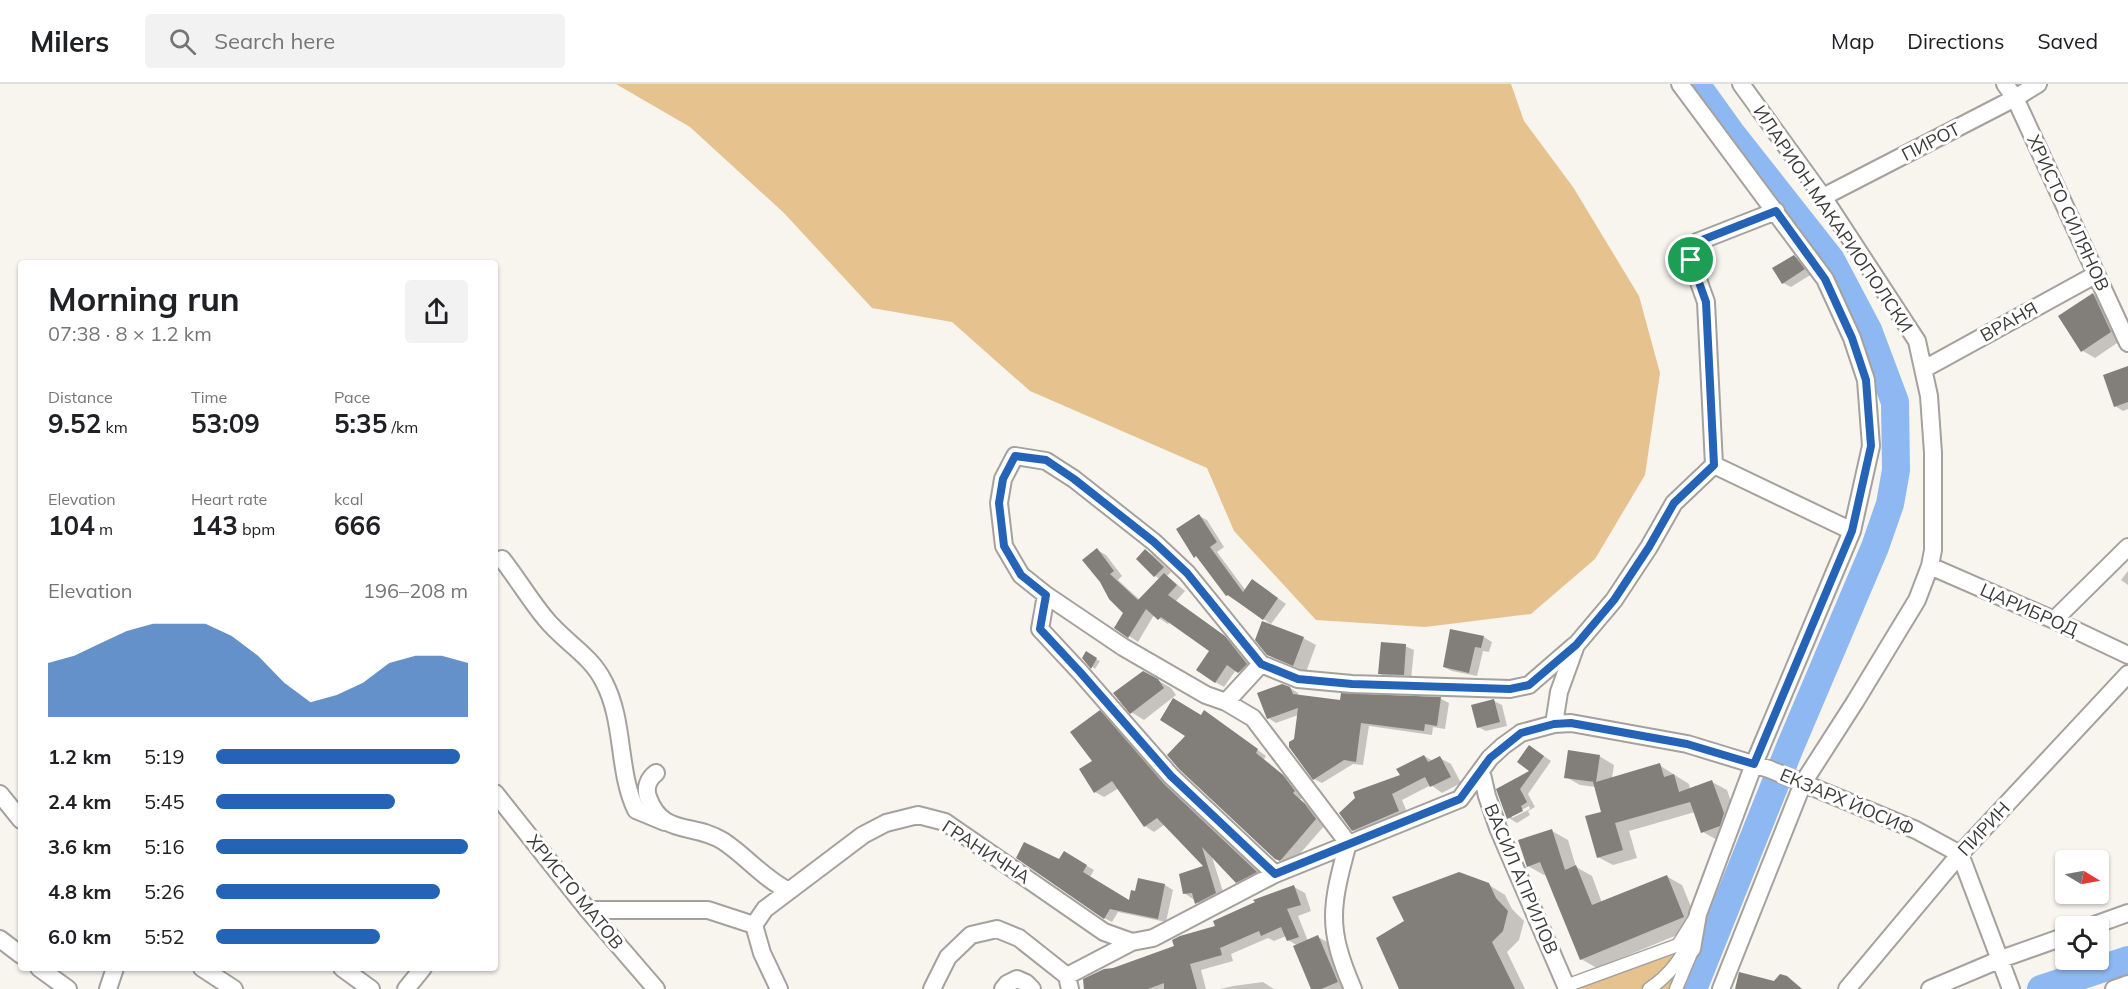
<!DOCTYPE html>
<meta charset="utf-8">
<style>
body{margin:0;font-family:Mulish,sans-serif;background:#f2f2f2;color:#202124;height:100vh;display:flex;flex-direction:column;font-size:22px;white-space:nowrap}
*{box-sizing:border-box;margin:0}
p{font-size:20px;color:#757577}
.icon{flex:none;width:33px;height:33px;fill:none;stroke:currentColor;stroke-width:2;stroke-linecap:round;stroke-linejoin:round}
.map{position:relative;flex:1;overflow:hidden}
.panel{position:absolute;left:18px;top:176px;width:480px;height:711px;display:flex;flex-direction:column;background:#fff;border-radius:6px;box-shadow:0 2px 4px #0004}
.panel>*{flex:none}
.needle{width:39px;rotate:100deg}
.buttons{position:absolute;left:2055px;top:766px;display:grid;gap:12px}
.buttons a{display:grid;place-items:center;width:54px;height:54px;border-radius:6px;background:#fff;box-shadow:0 2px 4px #0004;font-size:30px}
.pin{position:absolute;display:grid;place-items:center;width:51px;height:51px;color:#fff;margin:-26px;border:3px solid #fff;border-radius:50%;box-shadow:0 2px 6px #0007}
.round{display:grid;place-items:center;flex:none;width:63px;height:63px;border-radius:6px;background:#f2f2f2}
.head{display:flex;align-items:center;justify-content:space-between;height:102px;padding:0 30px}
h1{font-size:33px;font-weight:700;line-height:45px}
.metrics{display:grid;grid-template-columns:repeat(3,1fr);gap:9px;height:102px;padding:6px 30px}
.metrics div{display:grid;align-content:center}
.metrics b{font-size:26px;font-weight:700}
.metrics small{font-size:16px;font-weight:400}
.metrics p{font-size:16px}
.chart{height:168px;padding:12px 30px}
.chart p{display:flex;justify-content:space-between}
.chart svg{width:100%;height:108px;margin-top:6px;fill:#2463b5;opacity:.7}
ul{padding:0 30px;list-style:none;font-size:20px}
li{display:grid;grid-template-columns:96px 72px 1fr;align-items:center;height:45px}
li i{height:15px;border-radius:8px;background:#2463b5}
header{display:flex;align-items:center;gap:36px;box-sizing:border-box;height:84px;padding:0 30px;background:#fff;border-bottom:2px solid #e0e0e0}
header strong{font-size:28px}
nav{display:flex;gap:33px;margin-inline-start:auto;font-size:21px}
.search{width:420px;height:54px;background:#f2f2f2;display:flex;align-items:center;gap:15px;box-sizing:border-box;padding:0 21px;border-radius:6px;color:#757577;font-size:22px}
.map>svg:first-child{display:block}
.green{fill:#e6c28e}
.shadow{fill:#0003;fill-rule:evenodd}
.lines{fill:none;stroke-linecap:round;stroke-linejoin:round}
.river{stroke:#8eb8f1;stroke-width:28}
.building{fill:#827f7a}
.pedestrian-casing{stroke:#a5a19c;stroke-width:15}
.minor-casing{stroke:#a5a19c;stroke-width:20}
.pedestrian{stroke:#fff;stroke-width:12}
.minor{stroke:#fff;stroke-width:16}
.route-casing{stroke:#fff;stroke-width:12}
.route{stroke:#2463b5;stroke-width:8}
.labels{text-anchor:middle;stroke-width:6;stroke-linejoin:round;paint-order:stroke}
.street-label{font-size:18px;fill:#3b3a38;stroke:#fff}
</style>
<header>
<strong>Milers</strong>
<div class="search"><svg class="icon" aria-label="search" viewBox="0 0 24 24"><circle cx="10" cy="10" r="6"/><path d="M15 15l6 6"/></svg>Search here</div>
<nav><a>Map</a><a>Directions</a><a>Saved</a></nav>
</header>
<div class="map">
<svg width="2128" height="905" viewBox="0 0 2128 905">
<rect width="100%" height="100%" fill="#f8f4ee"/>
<!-- green -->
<path class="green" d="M616,0H1511L1524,37L1573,103L1639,212L1660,289L1645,391L1595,475L1531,530L1425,543L1316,536L1234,447L1207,384L1030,307L952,238L872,224L784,129L690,43Z
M1678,861L1717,874L1705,905H1561Z"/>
<!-- shadow -->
<path class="shadow" d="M1794,172L1802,177L1812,190L1791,203L1783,199Z
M2093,210L2105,218L2123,255L2095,274L2083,267Z
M2128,284V325L2123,327L2115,322Z
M1199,432L1207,436L1224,463L1217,468L1246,507L1261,502L1286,520L1271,540L1227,511L1200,475L1196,472L1178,445Z
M1097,466L1106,471L1122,492L1118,496L1140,516L1160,495L1155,492L1145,467L1153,471L1171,488L1167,492L1185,507L1176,517L1234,559L1255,585L1248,593L1236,586L1224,603L1215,598L1211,567L1170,538L1168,540L1154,531L1138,558L1129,552L1125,529Z
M2128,487V501L2121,496Z
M1484,553L1492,558L1489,568L1483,567L1477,592L1452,587L1444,583Z
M1303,554L1316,561L1306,588L1268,570Z
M1405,562L1414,566L1411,595L1388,594L1380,590Z
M1086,570L1100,577L1095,585L1084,574Z
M1143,588L1171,604L1176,611L1144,636L1131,628Z
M1290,604L1298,609L1299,613L1341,618L1342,611L1441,615L1449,619L1445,645L1433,643L1432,651L1369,642L1363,681L1353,680L1322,699L1314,695L1295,656L1298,631L1276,639L1268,634Z
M1494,617L1502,621L1507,642L1486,647L1478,643Z
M1100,628L1109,634L1173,707L1265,793L1246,803L1237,797L1211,770L1225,814L1206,824L1184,809L1206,783L1164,741L1154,748L1145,742L1119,704L1104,713L1095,708L1094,677Z
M1205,628L1266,672L1264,675L1292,698L1304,713L1300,715L1314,727L1325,741L1290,781L1276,773L1188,652Z
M1538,668L1551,677L1528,710L1535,723L1528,727L1530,731L1517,739L1509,734L1498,705L1532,687ZM1529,722L1530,725L1512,734V731Z
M1424,672L1433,677L1440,674L1451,680L1461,699L1442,709L1431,701L1402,716L1409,733L1364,753L1353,746L1402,692Z
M1599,672L1614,681L1612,694L1659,681L1689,700L1690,706L1712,698L1727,706L1738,738L1717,756L1703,748L1695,728L1629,747L1637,774L1613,781L1598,773L1603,729L1596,703L1580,701L1566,693Z
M1552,747L1568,756L1576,783L1592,792L1602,819L1666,792L1682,801L1699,842L1597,884L1581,875L1546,790L1544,791L1528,782Z
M1065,769L1094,786L1090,793L1130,819L1165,801L1173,806L1166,838L1118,828L1112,838L1104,834L1060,777Z
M1489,801L1505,811L1512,825L1524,837L1519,856L1507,868L1525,905H1401L1406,837Z
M1294,803L1305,809L1311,827L1298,832L1308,857L1318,853L1331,860L1349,905H1312L1298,862L1288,856L1286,852L1274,857L1268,854L1231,870L1233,877L1201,886L1206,905H1086L1113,885L1175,863Z
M1263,898L1274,905H1220L1233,902Z"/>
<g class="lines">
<!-- river -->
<path class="river" d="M1693,905L1790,663L1875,463L1890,420L1896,386L1895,318L1868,246L1831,176L1731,49L1696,0
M2041,905L2128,876"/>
</g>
<!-- building -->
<path class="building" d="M1794,171L1805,185L1782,200L1772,184Z
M2093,209L2111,248L2081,268L2058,232Z
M2128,282V318L2114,323L2103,291Z
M1199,430L1217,458L1210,463L1243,508L1252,495L1278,514L1263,536L1228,511L1226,512L1196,472L1194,474L1176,445Z
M1097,464L1114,487L1110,490L1138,516L1164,489L1177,501L1168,511L1225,552L1247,580L1238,589L1227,581L1215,599L1196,586L1209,567L1161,533L1158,536L1146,525L1128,554L1114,544L1123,529L1109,515L1100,498L1082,476Z
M1145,465L1164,483L1154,493L1136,475Z
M1262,537L1304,553L1293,582L1267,571L1255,556Z
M1450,545L1484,552L1481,564L1475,563L1469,589L1443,583Z
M1381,558L1406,560L1404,591L1378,590Z
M1086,567L1097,574L1091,585L1082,574Z
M1143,587L1158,595L1164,604L1130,630L1113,609Z
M1282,600L1290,603L1293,610L1340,616L1341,609L1441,613L1437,642L1425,640L1424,647L1361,639L1356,678L1344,676L1313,696L1289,663V658L1294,655L1298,624L1267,635L1257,609Z
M1173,614L1201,631L1204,626L1258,665L1256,669L1283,691L1295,707L1293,709L1305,720L1316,735L1280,777L1275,775L1179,685L1167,671L1185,652L1160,636Z
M1494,615L1500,638L1477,644L1471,621Z
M1100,626L1164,700L1257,788L1236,799L1202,763L1216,809L1195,820L1192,809L1183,810L1179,790L1203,782L1157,734L1144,743L1112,697L1094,709L1079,685L1092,677L1070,648Z
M1529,661L1544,672L1520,705L1527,718L1521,722L1523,727L1507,735L1496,705L1529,687L1517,678Z
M1568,666L1600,671L1596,698L1660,679L1664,693L1674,690L1679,708L1712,696L1724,729L1720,742L1701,749L1690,718L1615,739L1623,766L1597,774L1585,732L1601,728L1593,698H1595L1564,694Z
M1424,671L1428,678L1440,672L1451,693L1430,703L1425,693L1392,710L1399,727L1352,747L1339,729L1355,714L1353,708L1400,691L1396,685Z
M1552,745L1565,786L1576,781L1592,821L1667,791L1684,833L1580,876L1540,778L1527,783L1518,756Z
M1024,758L1059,775L1064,767L1087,781L1083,788L1129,816L1131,806L1135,807L1138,794L1165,800L1158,835L1110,825L1104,835L1016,774Z
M1459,788L1489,799L1496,814L1508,827L1503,847L1492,858L1515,905H1399L1376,854L1404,837L1392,813Z
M1294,801L1301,821L1287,825L1299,853L1287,857L1281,843L1261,852L1259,847L1220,864L1222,871L1190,880L1197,905H1164V899L1148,905H1084L1083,895L1104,885L1113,884L1174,862L1172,856L1180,852L1215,842L1213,837L1255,818L1253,816Z
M1318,851L1338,898L1321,905H1311L1293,862Z
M1739,888L1774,897L1780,890L1787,892L1802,905H1735Z"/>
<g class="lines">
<defs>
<path id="pedestrian" d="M1564,905L1566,902L1678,861L1695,834
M1649,905C1668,892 1682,876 1690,854
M1676,905L1692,867"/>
<path id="minor" d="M1680,0L1825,195L1852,254L1866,296L1871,362L1852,447L1754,680L1698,830L1692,865
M2005,0L2015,14L2128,259
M1823,113L2015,14L2038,0
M1924,285L2095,191
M1714,381L1706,218L1691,176L1690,166L1697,158L1776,127
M1714,381L1852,447
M502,475C517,494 530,516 545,534C564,558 590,570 604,598C625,638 617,686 636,726L665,738
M1930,482L2054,536L2128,571
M1046,511L1040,545L1080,588L1171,692L1275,790
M2054,536L2128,463
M1261,580L1187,489L1154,458L1074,395L1046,377L1015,372L1003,395L999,419L1004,462L1021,491L1046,511L1123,563L1206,611L1226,618L1253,634L1348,759
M1226,618L1261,580L1298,595L1352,600L1510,605L1529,601L1575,561
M1554,640L1571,639L1687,660L1769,685L1916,746L1960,770L2011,905
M1481,686L1487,712L1498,744L1566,902
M656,689C648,695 645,704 648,713C662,753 693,738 723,757C746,772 764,795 789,807
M495,709L588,826L656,905
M0,710L21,736
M1348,759C1331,822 1326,843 1353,905
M588,826H708L754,841L762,869L779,905
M754,841L765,825L863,751L886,739L918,731L945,738L1104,848L1132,858
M2089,843L2128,829
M0,855L21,871
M39,884L68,905
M202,884L234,905
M342,884L371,905
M108,905L115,884
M406,905L423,884
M932,905L948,873L971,851L997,845L1019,854L1067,892
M1003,905L1007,900L1017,895L1026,899L1032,905
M1070,905L1067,892L1132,858L1153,854L1275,790L1460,715L1490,674L1503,662L1521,649L1554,640L1559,608L1576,561L1614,516L1649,463L1674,419L1714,381
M1721,905L1803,699L1855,618L1917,516L1930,482L1933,466V369L1929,312L1917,257L1823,113L1741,0
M1847,905L1960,770L2128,590
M1930,905L2001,875L2066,852
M2114,905L2128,900"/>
</defs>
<!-- pedestrian casing -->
<use href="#pedestrian" class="pedestrian-casing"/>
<!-- minor casing -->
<use href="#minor" class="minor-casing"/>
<!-- pedestrian -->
<use href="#pedestrian" class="pedestrian"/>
<!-- minor -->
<use href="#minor" class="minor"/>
</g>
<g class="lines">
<defs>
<path id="route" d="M1776,127L1825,195L1852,254L1866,296L1871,362L1852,447L1754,680L1687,660L1571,639L1554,640L1521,649L1490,674L1460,715L1275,790L1171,692L1080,588L1040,545L1046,511L1021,491L1004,462L999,419L1003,395L1015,372L1046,376L1074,395L1154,458L1187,489L1261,580L1298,595L1352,600L1510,605L1529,601L1576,561L1614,516L1649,463L1674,419L1714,381L1706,218L1691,176L1690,166L1697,158Z"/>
</defs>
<!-- route casing -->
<use href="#route" class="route-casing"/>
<!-- route -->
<use href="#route" class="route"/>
</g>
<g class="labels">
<!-- street labels -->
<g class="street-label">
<text transform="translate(1931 58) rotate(-27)" y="6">ПИРОТ</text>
<text transform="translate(2068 129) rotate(65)" y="6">ХРИСТО СИЛЯНОВ</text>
<text transform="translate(1833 135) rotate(56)" y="6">ИЛАРИОН МАКАРИОПОЛСКИ</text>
<text transform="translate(2009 238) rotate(-29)" y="6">ВРАНЯ</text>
<text transform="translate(2029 526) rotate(24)" y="6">ЦАРИБРОД</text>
<text transform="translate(1847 718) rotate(23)" y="6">ЕКЗАРХ ЙОСИФ</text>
<text transform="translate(1984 745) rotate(-47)" y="6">ПИРИН</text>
<text transform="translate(986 768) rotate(33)" y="6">ГРАНИЧНА</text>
<text transform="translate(1521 795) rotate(67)" y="6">ВАСИЛ АПРИЛОВ</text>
<text transform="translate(575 808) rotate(51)" y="6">ХРИСТО МАТОВ</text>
</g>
</g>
</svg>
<div class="buttons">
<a><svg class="needle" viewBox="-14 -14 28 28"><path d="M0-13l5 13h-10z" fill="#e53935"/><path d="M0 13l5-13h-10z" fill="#757577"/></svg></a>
<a><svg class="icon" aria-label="locate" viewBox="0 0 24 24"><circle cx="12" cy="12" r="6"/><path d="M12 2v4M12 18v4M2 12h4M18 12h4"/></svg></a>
</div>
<div class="pin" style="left:1691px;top:176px;background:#1e9e55"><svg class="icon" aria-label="arrive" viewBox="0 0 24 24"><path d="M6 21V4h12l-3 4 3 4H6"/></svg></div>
<section class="panel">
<div class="head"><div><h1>Morning run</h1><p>07:38 · 8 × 1.2 km</p></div><a class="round"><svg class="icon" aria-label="share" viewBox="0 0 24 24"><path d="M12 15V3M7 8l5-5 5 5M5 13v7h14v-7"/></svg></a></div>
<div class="metrics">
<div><p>Distance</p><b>9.52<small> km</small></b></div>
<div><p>Time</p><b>53:09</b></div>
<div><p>Pace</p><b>5:35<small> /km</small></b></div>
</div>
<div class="metrics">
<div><p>Elevation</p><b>104<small> m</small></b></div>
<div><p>Heart rate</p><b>143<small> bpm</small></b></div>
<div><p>kcal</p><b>666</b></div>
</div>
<div class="chart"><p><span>Elevation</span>196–208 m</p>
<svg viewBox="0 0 160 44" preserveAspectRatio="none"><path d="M0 44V22L10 19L20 14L30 9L40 6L50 6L60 6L70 11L80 19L90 30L100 38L110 35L120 30L130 22L140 19L150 19L160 22V44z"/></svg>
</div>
<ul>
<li><b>1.2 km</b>5:19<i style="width:97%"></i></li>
<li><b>2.4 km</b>5:45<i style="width:71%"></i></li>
<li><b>3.6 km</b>5:16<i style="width:100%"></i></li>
<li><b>4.8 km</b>5:26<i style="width:89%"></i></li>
<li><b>6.0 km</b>5:52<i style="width:65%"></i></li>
</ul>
</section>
</div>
